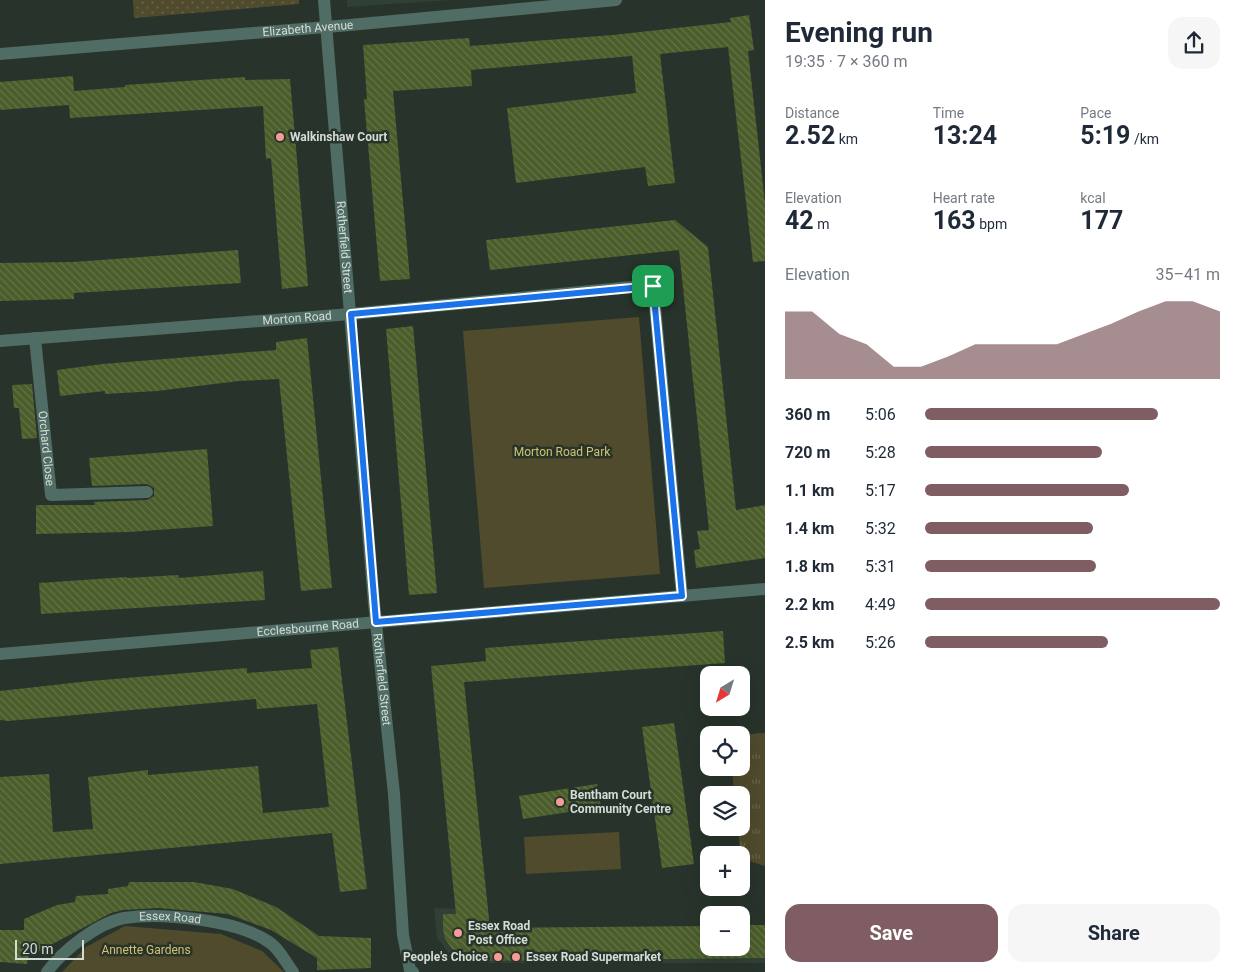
<!DOCTYPE html>
<meta charset="utf-8">
<style>
body{margin:0;font-family:Roboto,sans-serif;background:#f6f6f7;color:#1f2937;height:100vh;display:flex;flex-direction:column;font-size:19px;white-space:nowrap}
*{box-sizing:border-box;margin:0}
p{font-size:16px;color:#747a83}
.icon{flex:none;width:28px;height:28px;fill:none;stroke:currentColor;stroke-width:2;stroke-linecap:round;stroke-linejoin:round}
.map{position:relative;flex:1;overflow:hidden}
.details{display:flex;flex-direction:column;background:#fff;width:475px}
.details>*{flex:none}
.needle{width:32px;rotate:218deg}
.fabs{position:absolute;left:700px;top:666px;display:grid;gap:10px}
.fabs a{display:grid;place-items:center;width:50px;height:50px;border-radius:10px;background:#fff;box-shadow:0 5px 20px #0002;font-size:25px}
.scale{position:absolute;left:15px;bottom:12px;width:69px;box-sizing:border-box;padding-left:5px;border:2px solid #d5dcd6;border-top:0;font-size:14px;line-height:18px;white-space:nowrap;color:#d5dcd6;-webkit-text-stroke:4px #28342b;paint-order:stroke}
.pin{position:absolute;display:grid;place-items:center;width:42px;height:42px;color:#fff;margin:-21px;border-radius:10px;box-shadow:0 2px 8px #0006}
.round{display:grid;place-items:center;flex:none;width:52px;height:52px;border-radius:15px;background:#f6f6f7}
.summary{display:flex;align-items:center;justify-content:space-between;height:85px;padding:0 20px}
h1{font-size:28px;font-weight:700;line-height:38px}
.stats{display:grid;grid-template-columns:repeat(3,1fr);gap:8px;height:85px;padding:5px 20px}
.stats div{display:grid;align-content:center}
.stats b{font-size:25px;font-weight:700}
.stats small{font-size:14px;font-weight:400}
.stats p{font-size:14px}
.chart{height:140px;padding:10px 20px}
.chart p{display:flex;justify-content:space-between}
.chart svg{width:100%;height:90px;margin-top:5px;fill:#7f5d62;opacity:.7}
.button{display:flex;gap:10px;margin-top:auto;padding:10px 20px}
.button a{flex:1;height:58px;border-radius:15px;background:#7f5d62;color:#fff;font-size:20px;font-weight:700;line-height:58px;text-align:center}
.button a+a{background:#f6f6f7;color:#1f2937}
ul{padding:0 20px;list-style:none;font-size:16px}
li{display:grid;grid-template-columns:80px 60px 1fr;align-items:center;height:38px}
li i{height:12px;border-radius:6px;background:#7f5d62}
main{display:flex;flex:1;min-height:0}
.map>svg:first-child{display:block}
.built{fill:#304035}
.grass{fill:url(#grass-tufts)}
.park{fill:#504b2c}
.garden{fill:url(#garden-dots)}
.building{fill:url(#building-back-hatch)}
.lines{fill:none;stroke-linecap:round;stroke-linejoin:round}
.minor{stroke:#4f6c65;stroke-width:12}
.route-casing{stroke:#fff;stroke-width:10}
.route{stroke:#1a73e8;stroke-width:6}
.poi-dot{fill:#f59c96;stroke:#28342b;stroke-width:2}
.labels{text-anchor:middle;stroke-width:5;stroke-linejoin:round;paint-order:stroke}
.street-label{font-size:12px;fill:#d5dcd6;stroke:#28342b}
.poi-label{font-size:12px;font-weight:bold;fill:#d5dcd6;stroke:#28342b;text-anchor:start}
.park-label{font-size:12px;fill:#d0c36d;stroke:#28342b}
</style>
<main>
<div class="map">
<svg width="765" height="972" viewBox="0 0 765 972">
<defs>
<pattern id="grass-tufts" width="24" height="20" patternUnits="userSpaceOnUse" patternTransform="scale(1.25)"><rect width="24" height="20" fill="#504b2c"/><path d="M3 7l-1-3M5 7V3M7 7l1-3M15 17l-1-3M17 17v-4M19 17l1-3" fill="none" stroke="#68644a"/></pattern>
<pattern id="garden-dots" width="8" height="8" patternUnits="userSpaceOnUse" patternTransform="scale(1.25)"><rect width="8" height="8" fill="#504b2c"/><path d="M2 2h.1M6 6h.1" fill="none" stroke="#68644a" stroke-width="1.8" stroke-linecap="round"/></pattern>
<pattern id="building-back-hatch" width="6" height="6" patternUnits="userSpaceOnUse" patternTransform="scale(1.25)"><rect width="6" height="6" fill="#4a5d2a"/><path d="M-1 5l2 2M0 0l6 6M5-1l2 2" fill="none" stroke="#637448"/></pattern>
</defs>
<rect width="100%" height="100%" fill="#28342b"/>
<!-- built -->
<path class="built" d="M347,0H450L347,7Z
M434,908L472,909V941L741,948L765,938V963H464L451,956L437,938Z"/>
<!-- grass -->
<path class="grass" d="M765,733V866L752,862L740,851L738,828H741V795H734L732,768H741V735Z"/>
<!-- park -->
<path class="park" d="M639,317L660,574L484,588L463,331Z
M619,832L621,869L526,874L524,837Z
M125,926L221,934L262,951L284,972H62L86,947Z"/>
<!-- garden -->
<path class="garden" d="M133,0H299V4L134,18Z"/>
<!-- building -->
<path class="building" d="M749,15L754,50L748,51L765,203V261L753,262L728,47L660,54L675,183L648,186L645,167L516,183L507,108L636,93L632,56L471,70L472,86L393,91L410,279L380,281L364,99H367L363,45L469,38L470,46L613,35L731,22L730,18Z
M73,76L74,91L125,87V85L245,77V80L290,79L308,286L282,289L271,158L266,159L263,106L70,118L69,105L0,110V82Z
M675,220L708,247L736,510L765,505V558L696,568L694,550L700,549L697,531L709,530L679,250L490,270L486,240Z
M238,250L241,283L74,293V299L0,301V263L73,262Z
M413,326L437,593L409,595L386,329Z
M307,338L332,588L301,591L279,379L239,381L157,391L105,394V391L60,396L57,370L103,364L276,350V342Z
M32,384L37,438L22,439L19,408H14L12,385Z
M207,449L213,526L129,532L36,534V505H95L94,502L147,500L154,496V488L147,484L92,486L89,458Z
M263,571L265,600L41,614L39,583L127,577V578L178,575L179,578Z
M723,631L725,663L464,682L490,928L709,926V948H741V925H765V958L472,961L463,959L456,954L445,939L443,928V914H456L431,666L486,661L485,648Z
M338,647L367,889L340,892L332,833L0,864V777L49,774L53,832L93,829L88,777L148,770V775L258,766L263,813L329,807L317,704L257,709L256,699L8,721L0,720V691L90,681L247,668V673L312,668L310,650Z
M674,723L694,864L662,868L642,727Z
M597,784L601,807L523,819L519,796Z
M129,882H194L233,889L276,907L319,936L371,938V968L317,970V958L271,930L228,914L158,908L123,910L111,913L28,957L27,964L0,962V930H24V919L57,905L75,902L76,896L108,894V889L128,886Z"/>
<g class="lines">
<!-- minor -->
<g class="minor">
<path id="s1" d="M324,0L374,603L394,794L403,935L410,970L413,972"/>
<path id="s2" d="M0,54L350,25L616,0"/>
<path id="s3" d="M35,338L51,495L147,492"/>
<path id="s4" d="M0,341L351,314L653,285L682,596"/>
<path id="s5" d="M0,654L765,589"/>
<path id="s6" d="M47,972C63,950 98,923 124,918C162,912 238,920 269,942C279,948 286,963 293,972"/>
</g>
</g>
<g class="lines">
<defs>
<path id="route" d="M653,286L682,596L376,622L351,314Z"/>
</defs>
<!-- route casing -->
<use href="#route" class="route-casing"/>
<!-- route -->
<use href="#route" class="route"/>
</g>
<!-- markers -->
<g class="poi-dot">
<circle cx="280" cy="137" r="5"/>
<circle cx="560" cy="802" r="5"/>
<circle cx="458" cy="933" r="5"/>
<circle cx="498" cy="957" r="5"/>
<circle cx="516" cy="957" r="5"/>
</g>
<g class="labels">
<!-- street labels -->
<g class="street-label">
<text dy="4" stroke="none"><textPath href="#s2" startOffset="309">Elizabeth Avenue</textPath></text>
<text dy="4" stroke="none"><textPath href="#s1" startOffset="248">Rotherfield Street</textPath></text>
<text dy="4" stroke="none"><textPath href="#s4" startOffset="298">Morton Road</textPath></text>
<text dy="4" stroke="none"><textPath href="#s3" startOffset="111">Orchard Close</textPath></text>
<text dy="4" stroke="none"><textPath href="#s5" startOffset="309">Ecclesbourne Road</textPath></text>
<text dy="4" stroke="none"><textPath href="#s1" startOffset="682">Rotherfield Street</textPath></text>
<text dy="4" stroke="none"><textPath href="#s6" startOffset="142">Essex Road</textPath></text>
</g>
<!-- poi labels -->
<g class="poi-label">
<text x="290" y="141">Walkinshaw Court</text>
<text x="570" y="799">Bentham Court<tspan x="570" dy="14">Community Centre</tspan></text>
<text x="468" y="930">Essex Road<tspan x="468" dy="14">Post Office</tspan></text>
<text x="488" y="961" text-anchor="end">People's Choice</text>
<text x="526" y="961">Essex Road Supermarket</text>
</g>
<!-- park labels -->
<g class="park-label">
<text x="562" y="456">Morton Road Park</text>
<text x="146" y="954">Annette Gardens</text>
</g>
</g>
</svg>
<div class="fabs">
<a><svg class="needle" viewBox="-14 -14 28 28"><path d="M0-13l5 13h-10z" fill="#e53935"/><path d="M0 13l5-13h-10z" fill="#747a83"/></svg></a>
<a><svg class="icon" aria-label="locate" viewBox="0 0 24 24"><circle cx="12" cy="12" r="6"/><path d="M12 2v4M12 18v4M2 12h4M18 12h4"/></svg></a>
<a><svg class="icon" aria-label="layers" viewBox="0 0 24 24"><path d="M12 4l9 5-9 5-9-5zM3 14l9 5 9-5"/></svg></a>
<a>+</a>
<a>−</a>
</div>
<div class="scale">20 m</div>
<div class="pin" style="left:653px;top:286px;background:#1e9e55"><svg class="icon" aria-label="arrive" viewBox="0 0 24 24"><path d="M6 21V4h12l-3 4 3 4H6"/></svg></div>
</div>
<section class="details">
<div class="summary"><div><h1>Evening run</h1><p>19:35 · 7 × 360 m</p></div><a class="round"><svg class="icon" aria-label="share" viewBox="0 0 24 24"><path d="M12 15V3M7 8l5-5 5 5M5 13v7h14v-7"/></svg></a></div>
<div class="stats">
<div><p>Distance</p><b>2.52<small> km</small></b></div>
<div><p>Time</p><b>13:24</b></div>
<div><p>Pace</p><b>5:19<small> /km</small></b></div>
</div>
<div class="stats">
<div><p>Elevation</p><b>42<small> m</small></b></div>
<div><p>Heart rate</p><b>163<small> bpm</small></b></div>
<div><p>kcal</p><b>177</b></div>
</div>
<div class="chart"><p><span>Elevation</span>35–41 m</p>
<svg viewBox="0 0 160 44" preserveAspectRatio="none"><path d="M0 44V11L10 11L20 22L30 27L40 38L50 38L60 33L70 27L80 27L90 27L100 27L110 22L120 17L130 11L140 6L150 6L160 11V44z"/></svg>
</div>
<ul>
<li><b>360 m</b>5:06<i style="width:79%"></i></li>
<li><b>720 m</b>5:28<i style="width:60%"></i></li>
<li><b>1.1 km</b>5:17<i style="width:69%"></i></li>
<li><b>1.4 km</b>5:32<i style="width:57%"></i></li>
<li><b>1.8 km</b>5:31<i style="width:58%"></i></li>
<li><b>2.2 km</b>4:49<i style="width:100%"></i></li>
<li><b>2.5 km</b>5:26<i style="width:62%"></i></li>
</ul>
<div class="button"><a>Save</a><a>Share</a></div>
</section>
</main>
